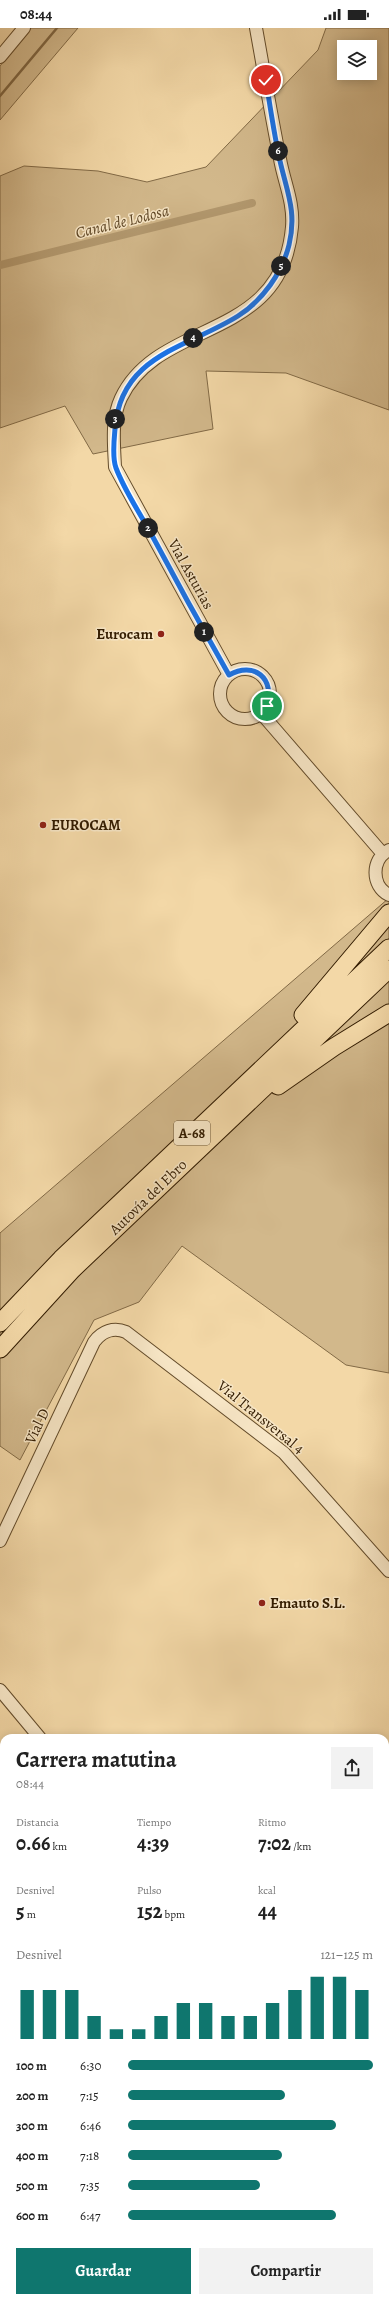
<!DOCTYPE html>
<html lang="es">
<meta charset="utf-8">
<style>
body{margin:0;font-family:Alegreya,serif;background:#f2f2f2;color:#222;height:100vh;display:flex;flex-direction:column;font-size:15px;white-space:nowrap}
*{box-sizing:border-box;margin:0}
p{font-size:13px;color:#767676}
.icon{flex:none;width:22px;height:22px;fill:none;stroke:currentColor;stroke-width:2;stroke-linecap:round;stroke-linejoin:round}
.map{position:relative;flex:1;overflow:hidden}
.panel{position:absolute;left:0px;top:1706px;width:389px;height:568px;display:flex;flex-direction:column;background:#fff;border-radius:12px 12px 0 0;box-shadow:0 2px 10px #0003}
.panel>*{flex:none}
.buttons{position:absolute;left:337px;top:12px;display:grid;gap:8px}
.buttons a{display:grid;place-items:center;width:40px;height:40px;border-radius:0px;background:#fff;box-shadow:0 2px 10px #0003;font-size:20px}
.pin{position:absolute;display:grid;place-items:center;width:34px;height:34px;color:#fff;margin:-17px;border:2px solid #fff;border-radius:50%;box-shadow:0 1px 4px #0007}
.km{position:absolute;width:20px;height:20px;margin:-10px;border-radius:50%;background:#222;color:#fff;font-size:11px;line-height:20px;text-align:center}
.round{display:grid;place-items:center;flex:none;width:42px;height:42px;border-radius:0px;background:#f2f2f2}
.summary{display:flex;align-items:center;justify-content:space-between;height:68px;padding:0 16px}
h1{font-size:22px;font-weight:700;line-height:30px}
.metrics{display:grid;grid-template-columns:repeat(3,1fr);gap:6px;height:68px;padding:4px 16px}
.metrics div{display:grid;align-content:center}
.metrics b{font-size:20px;font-weight:700}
.metrics small{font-size:11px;font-weight:400}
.metrics p{font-size:11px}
.chart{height:112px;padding:8px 16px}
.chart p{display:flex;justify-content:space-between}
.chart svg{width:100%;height:72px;margin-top:4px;stroke:#0f766e;stroke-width:6}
.primary-button{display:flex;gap:8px;margin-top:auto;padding:8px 16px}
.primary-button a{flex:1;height:46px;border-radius:0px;background:#0f766e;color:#fff;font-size:16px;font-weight:700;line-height:46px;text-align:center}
.primary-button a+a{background:#f2f2f2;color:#222}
ul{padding:0 16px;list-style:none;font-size:13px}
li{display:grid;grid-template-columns:64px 48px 1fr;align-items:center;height:30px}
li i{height:10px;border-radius:5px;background:#0f766e}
.status{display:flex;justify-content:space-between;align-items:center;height:28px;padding:0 20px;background:#fff;direction:ltr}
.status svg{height:11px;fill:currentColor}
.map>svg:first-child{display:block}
.green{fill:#d2b88b;stroke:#826a46;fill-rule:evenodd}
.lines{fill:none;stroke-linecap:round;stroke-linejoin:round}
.stream{stroke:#7f6642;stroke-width:2.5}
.canal{stroke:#b2986e;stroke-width:8}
.minor-casing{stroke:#634b2a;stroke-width:14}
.highway-casing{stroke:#331c00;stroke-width:19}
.minor{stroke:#f7e6c6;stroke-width:12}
.highway{stroke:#f3d8a7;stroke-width:17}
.route-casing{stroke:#fff;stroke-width:8}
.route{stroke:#1a73e8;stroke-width:5}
.poi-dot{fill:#8f2418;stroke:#f7e6c6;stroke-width:1.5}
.labels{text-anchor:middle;stroke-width:3;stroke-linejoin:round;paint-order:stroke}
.shield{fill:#f7e6c6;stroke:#6e593b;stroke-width:1}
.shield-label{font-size:14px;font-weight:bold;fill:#331c00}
.street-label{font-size:15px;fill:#331c00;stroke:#f7e6c6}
.poi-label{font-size:15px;font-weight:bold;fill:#331c00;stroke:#f7e6c6;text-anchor:start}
.water-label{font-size:16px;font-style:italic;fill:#5f4726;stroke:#f7e6c6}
</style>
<div class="status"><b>08:44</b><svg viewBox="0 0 49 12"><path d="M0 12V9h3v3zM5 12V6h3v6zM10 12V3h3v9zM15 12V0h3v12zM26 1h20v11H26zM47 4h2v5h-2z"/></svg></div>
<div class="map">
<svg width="389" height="2274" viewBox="0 0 389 2274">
<rect width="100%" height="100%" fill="#f3d8a7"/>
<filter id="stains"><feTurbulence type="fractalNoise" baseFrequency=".005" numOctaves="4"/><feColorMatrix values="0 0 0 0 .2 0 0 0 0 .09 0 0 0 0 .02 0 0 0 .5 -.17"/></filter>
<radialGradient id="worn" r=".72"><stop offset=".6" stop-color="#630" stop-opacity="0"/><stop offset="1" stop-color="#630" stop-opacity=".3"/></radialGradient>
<!-- green -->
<path class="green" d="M31,0H78L0,92V38Z
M326,0H389V382L286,345L206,343L213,401L93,426L65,378L0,400V148L24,138L98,143L147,154L206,139L318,22ZM344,19H370V45H344Z
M389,870V1345L346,1337L182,1218L139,1274L94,1292L20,1432L0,1418V1205Z"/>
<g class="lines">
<!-- stream -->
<path class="stream" d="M0,68L57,0"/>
<!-- canal -->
<path class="canal" d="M0,237L252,175"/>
<defs>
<path id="minor" d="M0,29L24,0
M220 666a25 25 0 1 1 50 0a25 25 0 1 1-50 0Z
M229,647L115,439C114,416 111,391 121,370C159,290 282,315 292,199C294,174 284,154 280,131C271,87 264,44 256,0
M261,685L383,826
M389,822C371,831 371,858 389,867
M0,1513L94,1314C102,1303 114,1299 126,1304L284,1425L389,1543
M0,1662L40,1710
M0,1852L4,1849
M385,1863L389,1857
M0,1992L4,1997
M0,2018L4,2014
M385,2108L389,2112
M385,2122L389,2127
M0,2153L4,2157
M0,2229L4,2234
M385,2231L389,2228
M385,2243L389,2240
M35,2270L38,2274
M335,2274L340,2270
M349,2274L354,2270"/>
<path id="highway" d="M303,987L389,885
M278,1058L334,1019L389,985
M0,1295L61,1231L389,920
M0,1321L72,1242L389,941"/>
</defs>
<!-- minor casing -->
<use href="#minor" class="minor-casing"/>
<!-- highway casing -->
<use href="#highway" class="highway-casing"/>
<!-- minor -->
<use href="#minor" class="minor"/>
<!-- highway -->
<use href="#highway" class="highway"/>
</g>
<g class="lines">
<defs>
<path id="route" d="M266,52C270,79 274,106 280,133C287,164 297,184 289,217C282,245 263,272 238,288C187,320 120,327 115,401C114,412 112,430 116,440C124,461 137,481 148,500C174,549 201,598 229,647C254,633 275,650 267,678"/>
</defs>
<!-- route casing -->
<use href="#route" class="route-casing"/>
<!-- route -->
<use href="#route" class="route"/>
</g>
<!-- markers -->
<g class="poi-dot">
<circle cx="161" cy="606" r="4"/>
<circle cx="43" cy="797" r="4"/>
<circle cx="262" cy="1575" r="4"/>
</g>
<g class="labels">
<!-- shield labels -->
<rect class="shield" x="174" y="1093" width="36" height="24" rx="3"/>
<g class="shield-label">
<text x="192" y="1110">A-68</text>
</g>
<!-- street labels -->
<g class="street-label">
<text transform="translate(191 546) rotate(61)" y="5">Vial Asturias</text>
<text transform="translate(148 1169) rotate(-44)" y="5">Autovía del Ebro</text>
<text transform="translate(261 1389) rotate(39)" y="5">Vial Transversal 4</text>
<text transform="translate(37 1398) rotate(-65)" y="5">Vial D</text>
</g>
<!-- poi labels -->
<g class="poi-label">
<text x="153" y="611" text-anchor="end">Eurocam</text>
<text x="51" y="802">EUROCAM</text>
<text x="270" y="1580">Emauto S.L.</text>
</g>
<!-- water labels -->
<g class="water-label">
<text transform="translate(122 193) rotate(-14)" y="6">Canal de Lodosa</text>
</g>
</g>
<rect width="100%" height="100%" filter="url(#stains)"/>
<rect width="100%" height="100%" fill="url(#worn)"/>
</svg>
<div class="buttons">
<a><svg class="icon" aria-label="layers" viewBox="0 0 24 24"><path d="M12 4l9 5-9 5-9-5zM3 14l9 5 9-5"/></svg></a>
</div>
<div class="pin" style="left:267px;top:678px;background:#1e9e55"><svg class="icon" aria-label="arrive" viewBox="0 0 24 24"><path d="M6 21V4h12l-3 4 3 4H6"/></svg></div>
<div class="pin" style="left:266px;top:52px;background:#d93025"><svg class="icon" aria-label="check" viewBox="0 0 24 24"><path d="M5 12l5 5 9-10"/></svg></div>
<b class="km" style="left:204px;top:604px">1</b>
<b class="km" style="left:148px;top:500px">2</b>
<b class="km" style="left:115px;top:391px">3</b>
<b class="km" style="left:193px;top:310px">4</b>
<b class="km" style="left:281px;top:238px">5</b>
<b class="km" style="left:278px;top:123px">6</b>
<section class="panel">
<div class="summary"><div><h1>Carrera matutina</h1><p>08:44</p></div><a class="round"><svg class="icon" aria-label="share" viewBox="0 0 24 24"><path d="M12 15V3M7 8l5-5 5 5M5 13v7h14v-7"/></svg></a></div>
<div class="metrics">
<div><p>Distancia</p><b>0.66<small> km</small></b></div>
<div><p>Tiempo</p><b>4:39</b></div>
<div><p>Ritmo</p><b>7:02<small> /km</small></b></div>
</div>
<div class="metrics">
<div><p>Desnivel</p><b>5<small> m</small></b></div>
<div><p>Pulso</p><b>152<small> bpm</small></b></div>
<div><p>kcal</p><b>44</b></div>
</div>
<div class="chart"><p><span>Desnivel</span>121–125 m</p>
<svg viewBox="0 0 160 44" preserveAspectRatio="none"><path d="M5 44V14M15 44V14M25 44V14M35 44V30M45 44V38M55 44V38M65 44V30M75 44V22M85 44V22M95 44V30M105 44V30M115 44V22M125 44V14M135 44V6M145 44V6M155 44V14"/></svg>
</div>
<ul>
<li><b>100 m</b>6:30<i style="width:100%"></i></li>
<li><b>200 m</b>7:15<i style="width:64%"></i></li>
<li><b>300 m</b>6:46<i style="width:85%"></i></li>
<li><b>400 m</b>7:18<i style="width:63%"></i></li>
<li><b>500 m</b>7:35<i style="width:54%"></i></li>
<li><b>600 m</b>6:47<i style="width:85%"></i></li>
</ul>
<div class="primary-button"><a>Guardar</a><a>Compartir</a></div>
</section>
</div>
